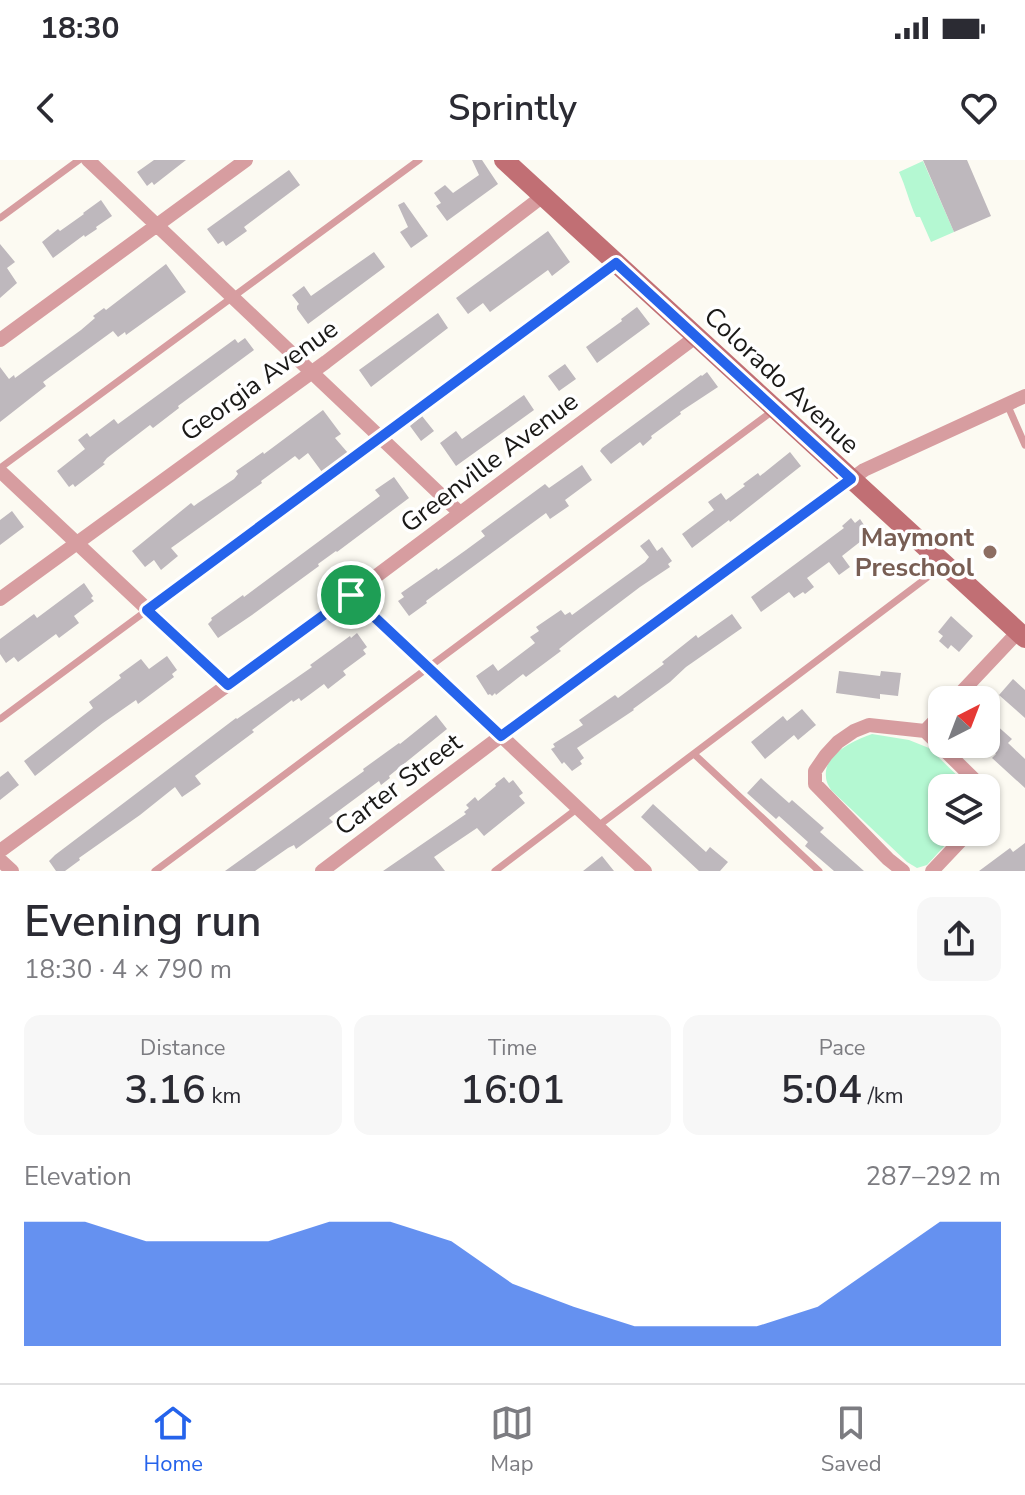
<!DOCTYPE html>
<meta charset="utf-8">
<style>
body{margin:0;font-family:"Nunito Sans",sans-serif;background:#f7f7f7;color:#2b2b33;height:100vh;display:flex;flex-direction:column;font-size:30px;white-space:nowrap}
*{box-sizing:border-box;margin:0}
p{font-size:26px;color:#7c7c81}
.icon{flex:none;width:44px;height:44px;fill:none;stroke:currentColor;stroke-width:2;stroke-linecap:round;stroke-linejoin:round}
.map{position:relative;height:711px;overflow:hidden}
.side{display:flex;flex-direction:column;background:#fff;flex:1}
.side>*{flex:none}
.needle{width:52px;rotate:42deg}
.buttons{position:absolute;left:928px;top:526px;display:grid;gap:16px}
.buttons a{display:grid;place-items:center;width:72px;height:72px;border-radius:16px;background:#fff;box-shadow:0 2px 6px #0004;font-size:40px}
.pin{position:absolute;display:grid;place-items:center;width:68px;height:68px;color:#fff;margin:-34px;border:4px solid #fff;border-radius:50%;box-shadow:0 2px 8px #0007}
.round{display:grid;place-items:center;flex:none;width:84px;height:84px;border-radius:16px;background:#f7f7f7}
.summary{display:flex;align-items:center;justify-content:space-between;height:136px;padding:0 24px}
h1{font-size:44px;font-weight:600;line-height:60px}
.figures{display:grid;grid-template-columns:repeat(3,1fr);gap:12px;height:136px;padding:8px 24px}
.figures div{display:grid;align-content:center;border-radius:16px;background:#f7f7f7;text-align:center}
.figures b{font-size:40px;font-weight:600}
.figures small{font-size:22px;font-weight:400}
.figures p{font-size:22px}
.chart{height:224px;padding:16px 24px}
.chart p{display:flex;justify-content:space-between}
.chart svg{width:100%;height:144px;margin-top:8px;fill:#2563eb;opacity:.7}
.status{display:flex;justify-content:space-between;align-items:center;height:56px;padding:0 40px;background:#fff;direction:ltr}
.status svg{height:22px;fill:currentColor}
header{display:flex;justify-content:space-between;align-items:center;height:104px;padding:0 24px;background:#fff;font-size:36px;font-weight:600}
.tab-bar{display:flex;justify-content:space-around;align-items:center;height:112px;border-top:2px solid #e1e1e2;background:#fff;font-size:22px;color:#7c7c81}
.tab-bar a{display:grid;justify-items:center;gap:4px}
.tab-bar .on{color:#2563eb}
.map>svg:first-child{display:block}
.green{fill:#b4f8d2}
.building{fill:#beb8bd}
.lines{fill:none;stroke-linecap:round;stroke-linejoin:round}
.lane{stroke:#d79da0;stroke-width:7}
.street{stroke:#d79da0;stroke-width:14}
.secondary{stroke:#c16f74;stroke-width:20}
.route-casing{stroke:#fff;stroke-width:16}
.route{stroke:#2563eb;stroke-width:10}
.education-dot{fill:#8d6e63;stroke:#fff;stroke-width:3}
.labels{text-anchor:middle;stroke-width:7;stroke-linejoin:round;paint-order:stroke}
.street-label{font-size:26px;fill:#1a1917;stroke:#fff}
.education-label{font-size:26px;font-weight:bold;fill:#785e54;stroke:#fff;text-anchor:end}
</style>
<div class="status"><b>18:30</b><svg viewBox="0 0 49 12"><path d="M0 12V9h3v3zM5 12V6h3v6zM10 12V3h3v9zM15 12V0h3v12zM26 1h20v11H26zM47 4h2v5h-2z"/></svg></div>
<header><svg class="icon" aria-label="back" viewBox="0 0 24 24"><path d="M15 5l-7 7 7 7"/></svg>Sprintly<svg class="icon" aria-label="heart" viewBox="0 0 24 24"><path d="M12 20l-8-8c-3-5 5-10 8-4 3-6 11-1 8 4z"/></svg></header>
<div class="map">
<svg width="1025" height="711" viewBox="0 0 1025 711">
<rect width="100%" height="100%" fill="#fcfaf2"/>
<!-- green -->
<path class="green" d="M923,1L954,72L931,82L920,57H916C909,42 906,27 899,12Z
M872,574L909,580L929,588L970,628H942V672H957L927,705L917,708L907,702L831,630C829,626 826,622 826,617C823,594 855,580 872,574Z"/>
<!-- building -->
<path class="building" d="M154,0H186L154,25L152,22L147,26L137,12Z
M472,0H482L498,24L447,61L436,46L441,43L434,33L445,25L453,33L479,15Z
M923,0H967L991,56L954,72Z
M289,10L300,25L244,67L247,71L226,86L223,81L218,84L207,69Z
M101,40L112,56L96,67L97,69L85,77L84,75L53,98L42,82L58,69L60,71L84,54L83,53Z
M404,42L428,76L411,88L400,72L408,67L398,45Z
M548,71L570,102L552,116L548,110L490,152L483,143L468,154L456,138Z
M0,84L15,102L7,108L17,123L0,138Z
M374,92L385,107L308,164L297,149V146L299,144L292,135L304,126L311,136Z
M166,104L186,132L126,175L125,172L118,177L113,171L43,222L46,226L0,262V207L9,219L14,215L15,218L81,170L95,158L93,156L104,148L106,150Z
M637,147L650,164L597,203L586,187L622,161L621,159Z
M438,153L448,168L371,227L359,210Z
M245,178L254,190L178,246L179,248L153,268L150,265L107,298L103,303L105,304L75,327L73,324L69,327L57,311L85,289L78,280L87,273L90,277L114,259L118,264L235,179L238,183Z
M565,204L576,219L559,231L548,216Z
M707,212L718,227L680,252L681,254L651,276L652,278L643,286L640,282L611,304L600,291L602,288L701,215L702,216Z
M524,235L534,250L456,306L440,283L456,271L462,279Z
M323,250L341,274L335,278L348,293L322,312L308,293L299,300L295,296L261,321L262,323L171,388L178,396L161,410L154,400L145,407L132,391L191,343L194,346L198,343L234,319L238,314L236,311L263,292L264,294Z
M422,256L434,271L421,281L410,266Z
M790,292L801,306L730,362L729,360L692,388L682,374L714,350L708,342L721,333L726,340L745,326L743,324L758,313L760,316Z
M582,305L592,320L565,340L569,346L550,359L546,353L426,441L427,443L409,456L398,441L404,437L401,433L437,408L438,410L466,390L485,376L481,371L545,324L549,328Z
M394,317L409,338L337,392L336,391L318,404L319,406L252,455L218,478L208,464L212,460L211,458L243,435L244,437L380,336L375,330Z
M12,351L24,367L0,385V360Z
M851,358L855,363L860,359L870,374L842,396L850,407L839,415L829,402L807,418L814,427L805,434L803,432L794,438L789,432L761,452L751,437L844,368L842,366Z
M649,379L657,391L662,387L672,401L668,404L670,407L640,427L578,474L559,489L561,491L526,517L523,514L496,535L495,533L492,536L490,534L488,535L476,516L493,504L498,511L535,483L530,477L539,471L536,467L561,450L565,455L570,452L572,455L645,402L649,397L640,386Z
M84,423L93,436L91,438L94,441L74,456L79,463L59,478L56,474L18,502L14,497L6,503L0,494V479L34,454L37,458Z
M732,454L742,468L686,507L670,522L633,549L634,550L577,588L584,598L580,601L582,604L572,611L564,602L562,604L551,589L555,587L553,584L583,565L579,560L615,535L618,538L664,504L662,502L696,475L698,478Z
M951,456L973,476L959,492L951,485L948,489L939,481L943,476L938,472Z
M357,473L367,487L363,490L366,494L343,511L346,515L328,529L324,524L301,541L299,538L293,542L292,540L252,570L254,572L195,616L201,624L182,637L175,627L140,655L79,698L80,700L65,711H56L49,701L55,695L236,558L237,559L312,507L310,505L350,476L351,478Z
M167,496L177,510L172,514L174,517L138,544L136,540L103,563L35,616L24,601L93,548L89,542L121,518L119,515L141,499L149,509Z
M839,511L880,516L881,511L901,513L898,536L880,534V539L836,533Z
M1013,519L1025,530V558L999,535Z
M802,549L816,565L798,580L794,575L765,599L751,582L783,556L787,561Z
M436,555L447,569L389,616L390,618L381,625L379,621L329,658L333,662L296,689L294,685L288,688L255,711H225L364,611L363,609L399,583L400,584Z
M986,556L1012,579L1008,583L1025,599V628L992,598L996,594L986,585Z
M8,611L19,625L0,640V617Z
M504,617L509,623L513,620L523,633L519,636L525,643L484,676L477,668L434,697L445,711H383L466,654L464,652L469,648L466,645L475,637L478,641L496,626L495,624Z
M761,618L789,643L792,640L824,668L820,672L864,711H834L805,686L808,682L779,656L776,659L747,633Z
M653,644L706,692L710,687L728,702L720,711H699L641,657Z
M1025,683V711H979L1010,688L1013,692Z
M602,696L614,711H583Z"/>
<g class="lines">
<!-- lane -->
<path class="lane" d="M0,58L79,0
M1007,244L1025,285
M0,308L419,0
M0,559L615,104
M694,594L819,711
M598,666L929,416L941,404
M155,711L774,250
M495,711L578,648"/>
<!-- street -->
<path class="street" d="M88,0L460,353
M0,180L246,0
M0,311L228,525
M351,435L645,711
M0,439L326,202L543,36
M954,540L1018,472
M925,571L942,553
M986,631L989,635V648L986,652
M0,691L351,435L697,176
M0,700L12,711
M322,711L493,582L864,310L1025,236
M903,711L888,699L815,624V611L826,595L838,582L854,571L869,565L925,571L983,628
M932,711L969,672"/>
<!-- secondary -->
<path class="secondary" d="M504,0L1025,478"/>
</g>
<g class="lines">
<defs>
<path id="route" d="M616,103L851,319L501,576L351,435L228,525L147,450Z"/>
</defs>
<!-- route casing -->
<use href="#route" class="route-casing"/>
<!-- route -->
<use href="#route" class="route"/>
</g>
<!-- markers -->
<circle class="education-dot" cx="990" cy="392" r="8"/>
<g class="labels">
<!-- street labels -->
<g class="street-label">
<text transform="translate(259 220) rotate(-36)" y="9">Georgia Avenue</text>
<text transform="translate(782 220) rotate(43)" y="9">Colorado Avenue</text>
<text transform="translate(489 302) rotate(-37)" y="9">Greenville Avenue</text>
<text transform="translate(398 624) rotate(-37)" y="9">Carter Street</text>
</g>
<!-- education labels -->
<g class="education-label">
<text x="974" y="386">Maymont<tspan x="974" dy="30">Preschool</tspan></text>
</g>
</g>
</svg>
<div class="buttons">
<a><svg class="needle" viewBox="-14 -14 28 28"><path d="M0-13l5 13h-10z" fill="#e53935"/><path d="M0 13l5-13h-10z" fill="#7c7c81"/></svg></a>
<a><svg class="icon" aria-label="layers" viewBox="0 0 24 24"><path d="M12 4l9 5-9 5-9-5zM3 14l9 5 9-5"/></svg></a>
</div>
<div class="pin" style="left:351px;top:435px;background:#1e9e55"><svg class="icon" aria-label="arrive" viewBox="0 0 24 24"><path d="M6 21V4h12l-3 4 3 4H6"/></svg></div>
</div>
<section class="side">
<div class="summary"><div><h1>Evening run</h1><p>18:30 · 4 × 790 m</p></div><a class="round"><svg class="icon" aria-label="share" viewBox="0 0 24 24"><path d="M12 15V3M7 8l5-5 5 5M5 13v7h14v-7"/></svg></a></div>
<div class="figures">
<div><p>Distance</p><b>3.16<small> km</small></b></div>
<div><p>Time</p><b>16:01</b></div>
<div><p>Pace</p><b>5:04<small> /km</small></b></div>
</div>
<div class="chart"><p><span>Elevation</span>287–292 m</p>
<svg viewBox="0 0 160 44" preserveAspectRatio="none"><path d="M0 44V6L10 6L20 12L30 12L40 12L50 6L60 6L70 12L80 25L90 32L100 38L110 38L120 38L130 32L140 19L150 6L160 6V44z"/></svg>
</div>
</section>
<nav class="tab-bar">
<a class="on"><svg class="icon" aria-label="home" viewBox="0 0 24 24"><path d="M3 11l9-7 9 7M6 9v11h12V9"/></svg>Home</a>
<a><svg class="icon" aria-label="map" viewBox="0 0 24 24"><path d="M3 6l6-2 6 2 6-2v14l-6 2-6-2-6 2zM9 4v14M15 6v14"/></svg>Map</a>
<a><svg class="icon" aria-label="saved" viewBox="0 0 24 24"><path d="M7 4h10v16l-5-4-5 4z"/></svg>Saved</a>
</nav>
